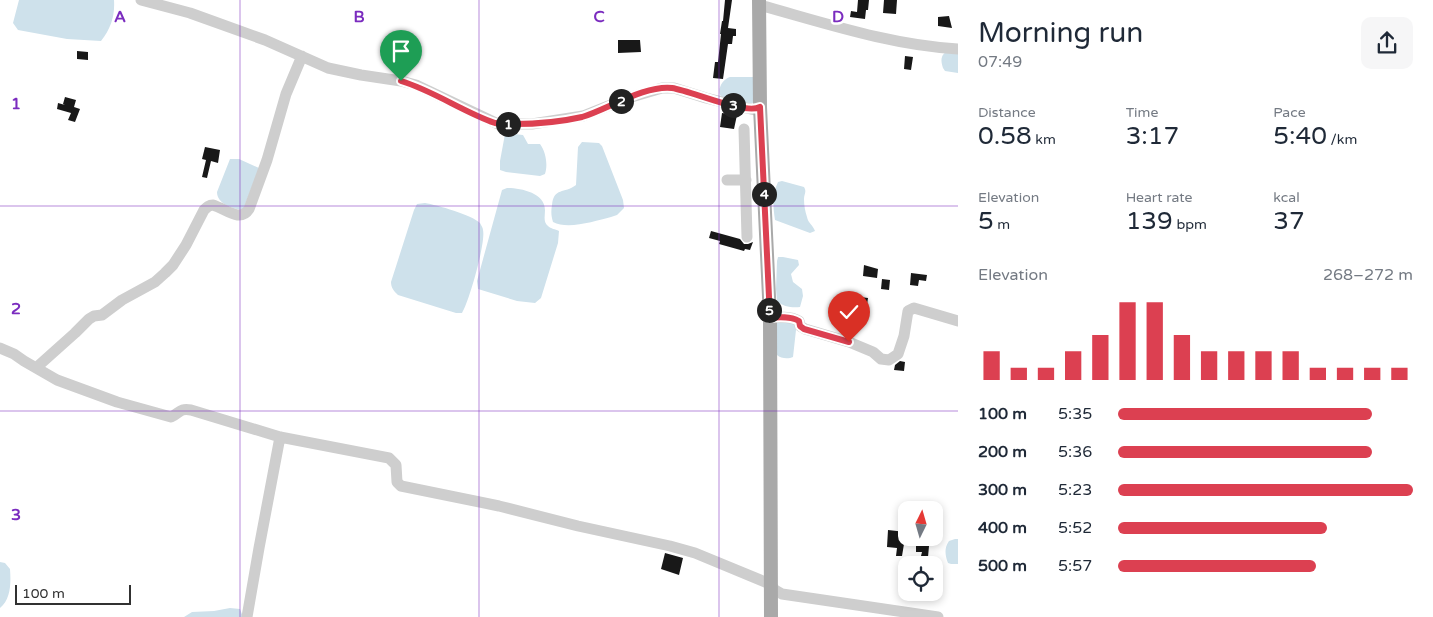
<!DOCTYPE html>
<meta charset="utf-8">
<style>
body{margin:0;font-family:"Varela Round",sans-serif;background:#f6f6f7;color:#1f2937;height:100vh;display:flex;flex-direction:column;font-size:19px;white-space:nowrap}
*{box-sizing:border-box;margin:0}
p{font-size:16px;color:#747a83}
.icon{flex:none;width:28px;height:28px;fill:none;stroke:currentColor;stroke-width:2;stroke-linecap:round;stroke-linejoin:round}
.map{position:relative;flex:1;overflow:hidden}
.details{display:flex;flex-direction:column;background:#fff;width:475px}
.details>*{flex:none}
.needle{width:32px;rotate:5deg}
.fabs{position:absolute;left:898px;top:501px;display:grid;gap:10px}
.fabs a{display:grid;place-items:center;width:45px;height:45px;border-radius:10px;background:#fff;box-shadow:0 2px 8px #0003;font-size:25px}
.scale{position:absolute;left:15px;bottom:12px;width:116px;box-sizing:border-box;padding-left:5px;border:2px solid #313131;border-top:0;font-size:14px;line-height:18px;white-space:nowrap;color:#313131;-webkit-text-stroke:4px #fff;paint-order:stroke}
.pin{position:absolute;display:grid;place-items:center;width:42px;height:42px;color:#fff;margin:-51px -21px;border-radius:50% 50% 50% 0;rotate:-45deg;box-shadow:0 0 5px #0007}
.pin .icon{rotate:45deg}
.km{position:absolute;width:25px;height:25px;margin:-12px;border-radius:50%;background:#222;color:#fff;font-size:14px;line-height:25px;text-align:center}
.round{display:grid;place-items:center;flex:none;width:52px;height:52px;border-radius:10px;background:#f6f6f7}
.headline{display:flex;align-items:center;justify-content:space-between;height:85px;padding:0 20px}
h1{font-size:28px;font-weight:600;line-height:38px}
.figures{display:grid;grid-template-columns:repeat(3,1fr);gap:8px;height:85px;padding:5px 20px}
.figures div{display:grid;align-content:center}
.figures b{font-size:25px;font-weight:600}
.figures small{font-size:14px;font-weight:400}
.figures p{font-size:14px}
.chart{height:140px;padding:10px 20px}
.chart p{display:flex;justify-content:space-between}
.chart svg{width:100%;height:90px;margin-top:5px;stroke:#dc4051;stroke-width:6}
ul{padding:0 20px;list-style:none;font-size:16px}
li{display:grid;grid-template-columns:80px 60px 1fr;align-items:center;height:38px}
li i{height:12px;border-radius:6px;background:#dc4051}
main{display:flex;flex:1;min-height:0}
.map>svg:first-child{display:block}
.water{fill:#cee1eb}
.building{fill:#181818}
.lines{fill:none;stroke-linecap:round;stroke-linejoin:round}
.minor{stroke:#cecece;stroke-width:11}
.major{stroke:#a9a9a9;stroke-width:14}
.route-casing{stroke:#fff;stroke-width:10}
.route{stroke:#dc4051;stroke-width:6}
.grid{fill:none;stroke:#7b2cbf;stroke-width:1;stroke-opacity:0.55}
.grid-label{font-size:16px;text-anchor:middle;font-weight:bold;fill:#7b2cbf;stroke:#fff;stroke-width:5;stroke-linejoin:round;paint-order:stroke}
</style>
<main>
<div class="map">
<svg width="958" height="617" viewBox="0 0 958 617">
<rect width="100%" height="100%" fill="#fff"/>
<!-- water -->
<path class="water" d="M19,0H114C115,16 111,28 101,41L67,39L18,30L13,23Z
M946,52H958V73L945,71L943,68C941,62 940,56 946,52Z
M730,77H753L755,103C745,105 731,105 723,99C715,92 722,79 730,77Z
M507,133L523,135L528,144H540C546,152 548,165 545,174L540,176L506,172L500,170V161L505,134Z
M582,142L599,143L602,146L623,200L624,208L617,215L611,217C595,221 568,230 553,222C551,216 551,211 552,205C554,187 564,194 576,185L578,147Z
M230,159H239L259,168L243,210C233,209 217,204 217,192Z
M782,181L804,187C807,192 804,194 804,199C804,205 805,211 807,217C808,223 813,225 815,231L810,233L775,220C773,207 772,194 778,182Z
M507,188C521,188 545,193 545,210C545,216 543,222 548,226C551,229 555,229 559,231L558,243L541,298L535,303L517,301L478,289L477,281L502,190Z
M425,203C437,205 472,215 480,223C481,225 483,228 483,230C486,242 469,302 462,313H456L398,295C394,291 391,288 391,282L414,210L417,204Z
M778,257H783L798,260L799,265L791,274L793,282L802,289L803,296L800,307C793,308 783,307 777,301L776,289L777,261Z
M776,321H795L796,330L793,357C789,359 781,359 777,355Z
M955,539H958V564H951L948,563C945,555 944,548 949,541Z
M0,562L5,563L10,569C11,583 11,599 0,608Z
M230,608L240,609L243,617H184L192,612L214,611Z"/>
<!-- building -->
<path class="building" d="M725,0H732L728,28L736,29V36H733L732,44H728L723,79L713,78L715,62H718L721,34H720L722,21H723Z
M858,0H869L868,10H866L865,19L850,17L851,11L857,12Z
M884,0H897L896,14L883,13Z
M949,16L952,28L938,26V17Z
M618,40H640L641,52L618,53Z
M77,51L88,52V60L77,59Z
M905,56L913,57L911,70L904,69Z
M65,97L76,100L74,107L80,109L75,122L68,120L71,113L57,109L58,103L65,105L63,104Z
M722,113L737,115L734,129L720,127Z
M205,147L220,150L218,163L211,161L207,178L202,177L206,160L202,159Z
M711,231L740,239L744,244H748L753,242L750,250L745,249L744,251L719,244L720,241L709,238Z
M864,265L878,269L877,278L863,276Z
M911,273L927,275L926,281L919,280L918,286L910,285Z
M882,279L890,280L889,290L881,289Z
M860,297L868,298L866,311L859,310Z
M900,361L905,362L904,371L894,370L895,365Z
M888,530L906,532L902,556H896L897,548L887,547Z
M916,545L929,546L928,557L921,556L922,552H916Z
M665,553L683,558L679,575L661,569Z"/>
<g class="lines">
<!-- minor -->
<path class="minor" d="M141,0L190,13L265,40L328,68L361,75L401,81L416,85L498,124H532L583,116L628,98L662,88H674L706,98L746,108L755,110L760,107
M759,5C825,23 890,45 958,49
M744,129L747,237
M727,180H746
M770,318C779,317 790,316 799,321L800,326L805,329L849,342L873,352L881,359L889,360L898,354L904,336L908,311L914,308L958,321
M0,348L14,354L24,361L57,380L117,402L171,417C180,413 179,408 191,410L280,437L389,458L396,465L397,482L401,486L499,506L578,526L670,546L695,553L770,584L775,590L782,594L938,617
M37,367L75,333L89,319L94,316L102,315L122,300L155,282L165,273L173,265L186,245L204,210C207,207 209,205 213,205C226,209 240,223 249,209L267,160L286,94L302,56
M247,617L259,548L280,437"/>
<!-- major -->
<path class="major" d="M759,0L760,107L770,318L771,617"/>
</g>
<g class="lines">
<defs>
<path id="route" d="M401,81C434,91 463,112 495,123C501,124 508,124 514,124C537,124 560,122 582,117C608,109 645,85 672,88C692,91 745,115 760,107L770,318C779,317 790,316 799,321L800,326L804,329L849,342"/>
</defs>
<!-- route casing -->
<use href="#route" class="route-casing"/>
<!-- route -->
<use href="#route" class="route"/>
</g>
<!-- grid -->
<path class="grid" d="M240,0V617M479,0V617M719,0V617M0,206H958M0,411H958"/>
<g class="grid-label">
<text x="120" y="22">A</text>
<text x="359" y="22">B</text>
<text x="599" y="22">C</text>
<text x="838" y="22">D</text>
<text x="16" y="109">1</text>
<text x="16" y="314">2</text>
<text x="16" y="520">3</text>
</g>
</svg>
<div class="fabs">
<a><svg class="needle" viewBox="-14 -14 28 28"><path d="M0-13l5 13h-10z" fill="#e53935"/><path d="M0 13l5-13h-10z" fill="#747a83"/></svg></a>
<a><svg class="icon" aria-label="locate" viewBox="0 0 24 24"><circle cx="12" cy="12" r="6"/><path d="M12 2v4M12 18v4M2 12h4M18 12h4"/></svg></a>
</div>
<div class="scale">100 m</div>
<div class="pin" style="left:401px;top:81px;background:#1e9e55"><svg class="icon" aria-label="arrive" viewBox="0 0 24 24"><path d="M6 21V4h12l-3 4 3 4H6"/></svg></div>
<div class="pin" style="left:849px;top:342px;background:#d93025"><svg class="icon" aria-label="check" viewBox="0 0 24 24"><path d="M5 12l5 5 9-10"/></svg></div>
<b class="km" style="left:508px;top:124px">1</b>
<b class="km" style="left:621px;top:101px">2</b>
<b class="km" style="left:733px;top:105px">3</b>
<b class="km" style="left:764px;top:194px">4</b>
<b class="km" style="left:769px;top:310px">5</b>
</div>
<section class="details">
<div class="headline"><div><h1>Morning run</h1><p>07:49</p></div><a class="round"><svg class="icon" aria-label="share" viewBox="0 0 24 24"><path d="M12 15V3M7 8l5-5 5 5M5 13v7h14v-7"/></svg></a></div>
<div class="figures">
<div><p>Distance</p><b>0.58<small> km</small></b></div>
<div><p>Time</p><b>3:17</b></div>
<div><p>Pace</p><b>5:40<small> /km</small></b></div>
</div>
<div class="figures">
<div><p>Elevation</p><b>5<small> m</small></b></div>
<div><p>Heart rate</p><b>139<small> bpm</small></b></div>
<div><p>kcal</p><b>37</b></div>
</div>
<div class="chart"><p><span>Elevation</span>268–272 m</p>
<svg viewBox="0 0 160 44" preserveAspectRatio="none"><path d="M5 44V30M15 44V38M25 44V38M35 44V30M45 44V22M55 44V6M65 44V6M75 44V22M85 44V30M95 44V30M105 44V30M115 44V30M125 44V38M135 44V38M145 44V38M155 44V38"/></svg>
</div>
<ul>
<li><b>100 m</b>5:35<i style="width:86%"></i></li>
<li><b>200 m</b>5:36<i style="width:86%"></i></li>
<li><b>300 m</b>5:23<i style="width:100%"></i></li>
<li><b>400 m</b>5:52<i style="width:71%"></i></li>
<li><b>500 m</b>5:57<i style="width:67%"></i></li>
</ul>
</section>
</main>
